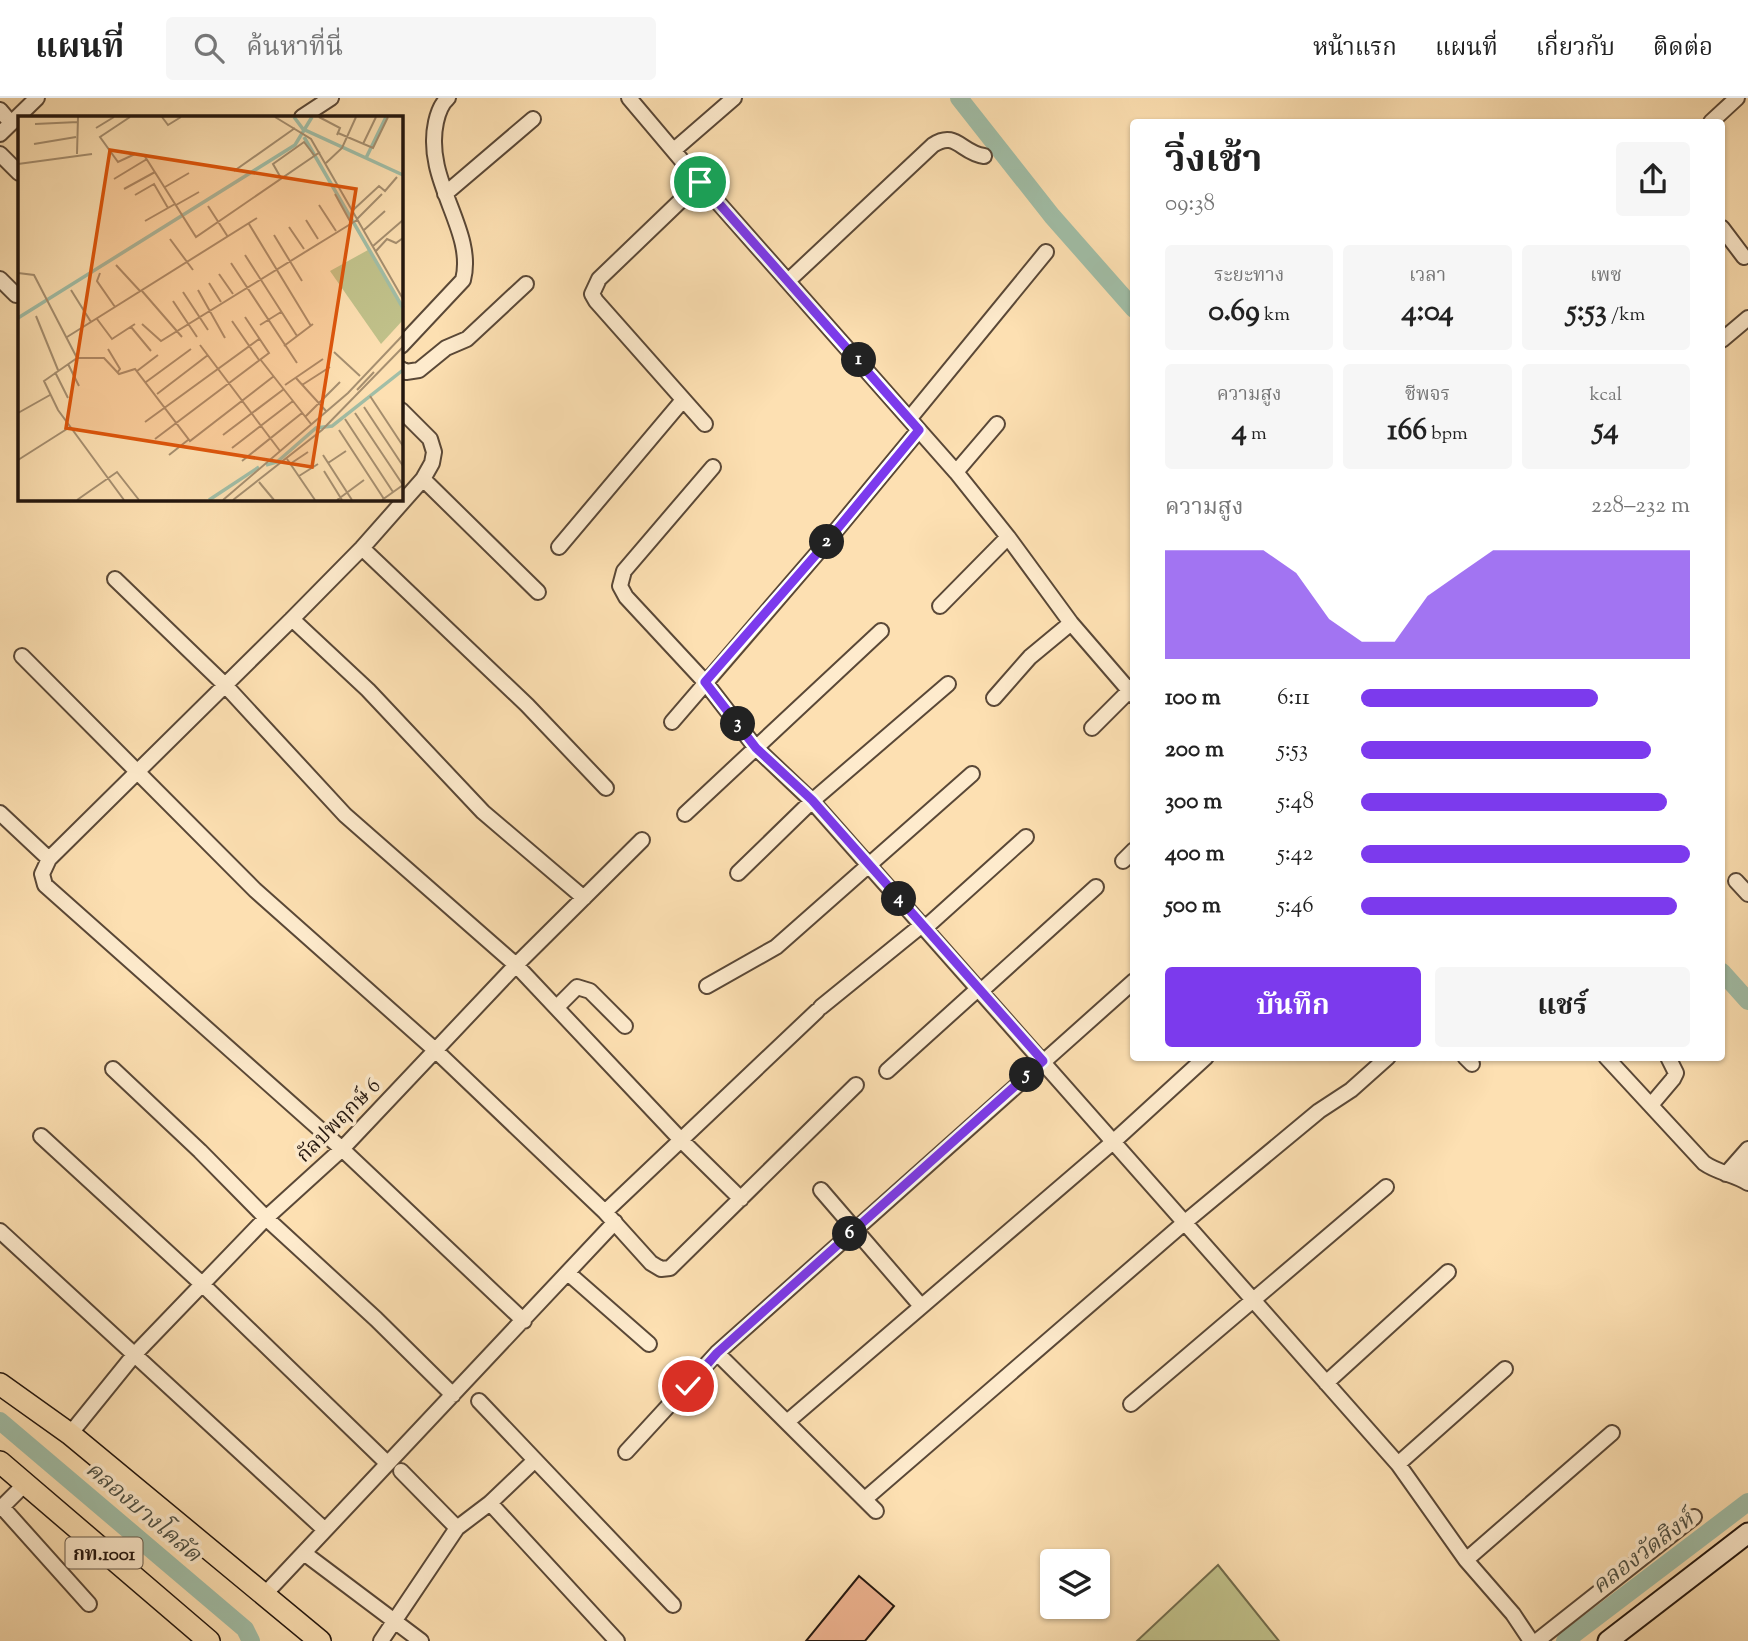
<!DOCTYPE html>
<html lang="th">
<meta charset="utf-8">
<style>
body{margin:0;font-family:"Sorts Mill Goudy","Noto Serif Thai",serif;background:#f6f6f6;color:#222;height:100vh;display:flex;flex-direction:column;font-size:26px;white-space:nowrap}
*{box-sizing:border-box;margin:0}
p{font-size:23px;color:#767676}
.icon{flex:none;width:38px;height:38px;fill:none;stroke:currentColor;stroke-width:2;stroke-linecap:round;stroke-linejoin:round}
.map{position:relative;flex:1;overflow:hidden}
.details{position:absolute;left:1130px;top:21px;width:595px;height:942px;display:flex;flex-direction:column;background:#fff;border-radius:7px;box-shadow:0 2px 5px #0004}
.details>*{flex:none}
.tools{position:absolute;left:1040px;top:1451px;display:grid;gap:14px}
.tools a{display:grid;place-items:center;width:70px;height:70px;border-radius:7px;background:#fff;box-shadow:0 2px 5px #0004;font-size:35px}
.pin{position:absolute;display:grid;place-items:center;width:60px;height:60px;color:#fff;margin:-30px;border:4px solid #fff;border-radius:50%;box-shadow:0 2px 7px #0007}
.km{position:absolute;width:35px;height:35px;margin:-18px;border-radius:50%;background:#222;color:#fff;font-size:19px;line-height:35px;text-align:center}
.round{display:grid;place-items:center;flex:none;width:74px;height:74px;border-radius:7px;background:#f6f6f6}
.headline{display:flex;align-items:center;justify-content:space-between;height:119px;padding:0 35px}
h1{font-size:38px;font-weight:700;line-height:52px}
.stats{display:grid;grid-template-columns:repeat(3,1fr);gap:10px;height:119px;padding:7px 35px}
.stats div{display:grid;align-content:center;border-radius:7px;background:#f6f6f6;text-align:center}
.stats b{font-size:30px;font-weight:700}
.stats small{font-size:19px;font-weight:400}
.stats p{font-size:19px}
.chart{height:196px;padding:14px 35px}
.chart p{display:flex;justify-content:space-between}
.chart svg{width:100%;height:126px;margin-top:7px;fill:#7c3aed;opacity:.7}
.button{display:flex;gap:14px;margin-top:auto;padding:14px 35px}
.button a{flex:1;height:80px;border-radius:7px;background:#7c3aed;color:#fff;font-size:28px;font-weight:700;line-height:80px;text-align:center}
.button a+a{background:#f6f6f6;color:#222}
ul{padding:0 35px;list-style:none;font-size:23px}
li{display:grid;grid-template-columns:112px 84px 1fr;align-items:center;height:52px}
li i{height:18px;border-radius:9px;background:#7c3aed}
header{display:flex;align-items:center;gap:42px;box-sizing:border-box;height:98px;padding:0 35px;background:#fff;border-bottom:2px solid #e0e0e0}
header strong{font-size:33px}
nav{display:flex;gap:38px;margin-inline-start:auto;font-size:24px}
.search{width:490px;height:63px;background:#f6f6f6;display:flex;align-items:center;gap:18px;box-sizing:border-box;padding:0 24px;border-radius:7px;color:#767676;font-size:26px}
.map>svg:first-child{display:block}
.green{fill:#c1c28b;stroke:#726c4c;stroke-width:2}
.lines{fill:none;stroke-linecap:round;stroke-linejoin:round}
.canal{stroke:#a1bea7;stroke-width:18}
.building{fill:#f0b491;stroke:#23160e;stroke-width:2}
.street-casing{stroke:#5a4837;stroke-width:18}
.secondary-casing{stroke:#23160e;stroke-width:23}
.primary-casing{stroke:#23160e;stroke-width:24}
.street{stroke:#feebcd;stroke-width:14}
.secondary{stroke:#feebcd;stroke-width:19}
.primary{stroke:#fde0b2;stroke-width:21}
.route-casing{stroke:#fff;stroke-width:14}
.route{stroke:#7c3aed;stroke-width:9}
.labels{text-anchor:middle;stroke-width:7;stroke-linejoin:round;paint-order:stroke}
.shield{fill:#feebcd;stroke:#655647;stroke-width:2}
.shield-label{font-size:19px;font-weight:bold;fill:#23160e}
.street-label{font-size:21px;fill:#23160e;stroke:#feebcd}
.water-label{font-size:23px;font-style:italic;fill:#4f5144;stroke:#feebcd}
.inset-river{fill:none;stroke:#a1bea7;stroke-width:3.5}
.inset-road{fill:none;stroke:#a68f70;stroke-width:2}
.view{fill:#de560c;fill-opacity:0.15;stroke:#de560c;stroke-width:3.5}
.inset-edge{fill:none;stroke:#23160e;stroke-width:3.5}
</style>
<header>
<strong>แผนที่</strong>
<div class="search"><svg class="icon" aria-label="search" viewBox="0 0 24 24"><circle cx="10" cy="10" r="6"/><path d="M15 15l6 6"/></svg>ค้นหาที่นี่</div>
<nav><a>หน้าแรก</a><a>แผนที่</a><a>เกี่ยวกับ</a><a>ติดต่อ</a></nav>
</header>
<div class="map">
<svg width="1748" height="1543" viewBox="0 0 1748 1543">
<rect width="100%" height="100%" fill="#fde0b2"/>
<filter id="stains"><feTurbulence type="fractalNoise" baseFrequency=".00286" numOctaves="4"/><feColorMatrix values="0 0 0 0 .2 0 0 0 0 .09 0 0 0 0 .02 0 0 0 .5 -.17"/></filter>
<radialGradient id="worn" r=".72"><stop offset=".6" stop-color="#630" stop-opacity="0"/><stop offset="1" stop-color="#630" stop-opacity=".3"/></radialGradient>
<!-- green -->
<path class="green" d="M1218,1467L1279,1543H1137Z"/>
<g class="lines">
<!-- canal -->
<path class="canal" d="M959,0L1052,118L1134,211
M1722,874L1748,903
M0,1323L245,1531L251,1543
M1565,1543L1748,1404"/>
</g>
<!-- building -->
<path class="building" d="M859,1478L894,1508L865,1543H806Z"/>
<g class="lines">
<defs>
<path id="street" d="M629,0L700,84L956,374L1008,439L1071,525L1134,598
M0,12L11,25
M302,19L331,0
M1711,24L1737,0
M0,36L37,0
M674,52L734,0
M0,56L19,75
M700,84L599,181L592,196L596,203L705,326
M445,96L533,21
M1722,130L1744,159
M0,181L16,197
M788,183L933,47C956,32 961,55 984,58
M1722,242L1748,220
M401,248L463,182C476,132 423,83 436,24C438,15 441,6 448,0
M401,271L406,274L419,272L446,250L467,241L526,186
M401,312L430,341L434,354L432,365L423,381L362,450L292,521L49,761L42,776L45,787L342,1051L524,1223
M910,320L1046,154
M713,369L624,473L620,488L626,499L705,584L756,650L812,703L1398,1366L1466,1462L1513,1516L1531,1543
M956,374L997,326
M423,381L538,494
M559,449L683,302
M362,450L527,607L606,690
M115,481L224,586L345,717L516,867L681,1042L741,1101
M940,508L1008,439
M292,521L368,592L483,714L584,800
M22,558L255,792L434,951L605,1114L651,1165L661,1171L670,1170L856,987
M994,600L1030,559L1071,525
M672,624L820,452L919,332
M1092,630L1134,588
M0,715L49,761
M685,716L881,533
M1123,763L1134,752
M738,775L812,703L948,586
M1736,783L1748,796
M925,830L1026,739
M707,888L776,849L972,676
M981,893L1096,789
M557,909L577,889L590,893L625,928
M821,909L922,827
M1465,959L1472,966
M1606,959L1704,1065C1718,1075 1734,1076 1748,1085
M113,971L200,1053L266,1120L376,1221L453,1297
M887,973L979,890
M1651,1007L1673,981L1676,975L1668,959
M41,1038L202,1186L387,1365
M1726,1076L1748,1051
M1738,1078L1748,1067
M821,1092L921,1208
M605,1114L817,913
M0,1133L325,1432
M568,1175L649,1246
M717,1255L876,1413
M1326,1285L1448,1174
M479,1303L673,1507
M1131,1306L1386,1089
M787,1324L1113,1044L1206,959
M70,1336L134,1257L266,1120L342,1051L516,867L642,742
M626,1354L717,1255L1134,883
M1398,1366L1505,1271
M401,1373L457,1430
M865,1401L1184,1125L1319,1013L1351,992L1388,959
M490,1405L617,1543
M2,1409L89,1506
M0,1411L25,1386
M304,1455L421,1543
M1466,1462L1612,1335
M265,1496L615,1124
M381,1543L457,1430L490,1405L534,1363
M1537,1543L1694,1419"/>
<path id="secondary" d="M1608,1543L1748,1435"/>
<path id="primary" d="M0,1286L70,1336L320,1543
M0,1364L209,1543"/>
</defs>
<!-- street casing -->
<use href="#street" class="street-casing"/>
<!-- secondary casing -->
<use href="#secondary" class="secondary-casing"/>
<!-- primary casing -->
<use href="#primary" class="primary-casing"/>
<!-- street -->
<use href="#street" class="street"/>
<!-- secondary -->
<use href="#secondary" class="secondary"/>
<!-- primary -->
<use href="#primary" class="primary"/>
</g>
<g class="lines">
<defs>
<path id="route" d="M688,1288L717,1255L1043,963L812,702L756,650L705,584L820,452L919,332L700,84"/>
</defs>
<!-- route casing -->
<use href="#route" class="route-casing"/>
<!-- route -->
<use href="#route" class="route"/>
</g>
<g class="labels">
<!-- shield labels -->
<rect class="shield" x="65.5" y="1439.5" width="77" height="31" rx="5"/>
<g class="shield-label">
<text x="104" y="1462">กท.1001</text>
</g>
<!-- street labels -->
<g class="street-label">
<text transform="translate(338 1022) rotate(-45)" y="7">กัลปพฤกษ์ 6</text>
</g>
<!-- water labels -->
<g class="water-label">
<text transform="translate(144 1413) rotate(40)" y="8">คลองบางโคลัด</text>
<text transform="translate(1642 1454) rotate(-37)" y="8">คลองวัดสิงห์</text>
</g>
</g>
<!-- overview -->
<g transform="translate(18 18)">
<rect width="385" height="385" fill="#fde0b2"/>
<path d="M350,134L385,194V204L363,228L312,155Z" fill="#c1c28b"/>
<path class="inset-river" d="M276,1L285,13L385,59M286,21L385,192M348,42L368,1M0,202L277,29L294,1M248,349L259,346L298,312L314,310L385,254M191,384L241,351"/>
<path class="inset-road" d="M112,1L82,21L100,46L117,38M144,1L150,9L163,1M257,1L293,23L385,183M301,1L322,12L319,19M17,8L60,6M78,12L96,1M320,17L355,32L370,1M16,28L58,21M345,28L358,1M59,38L60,1M126,39L178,121L302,36M308,47L324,32L338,1M0,48L74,38M216,55L277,12M263,62L255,48L286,26L296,39M96,63L129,43M147,71L171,57M106,73L137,56M317,78L333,107M117,79L136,68L150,92M158,89L181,76M301,89L318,115M190,90L210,121M334,95L361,70L367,75L379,61M339,103L364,78M288,104L300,123M127,105L157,88M231,108L293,210M271,111L286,133M346,114L367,95M256,119L284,165M152,123L175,154M355,130L385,104M358,135L369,123L378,127L385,122M227,139L279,220M213,147L279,247M98,149L122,175M0,157L16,159L59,242H86L101,258L117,253L172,325L256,260M82,157L79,165L97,191M201,158L215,178M191,167L203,186M53,174L73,206M180,174L207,222M124,175L164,221M165,176L190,214M155,185L179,221M18,200L40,254M79,203L94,223L117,208M214,205L241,244M124,208L143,225L339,104M242,209L263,196M113,211L133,235M49,221L239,102M182,229L262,335M266,230L295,208M90,233L102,253L99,257M316,236L342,260M59,242L26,265L40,294L106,384M242,243L293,308M50,248L61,270M119,255L140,239M37,256L50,282M278,262L308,295M128,266L173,233M267,269L305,243M284,269L312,251M339,274L356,256M139,278L190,239M352,280L385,330M346,291L385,350M0,297L32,279M337,297L385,369M287,301L322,266M327,303L375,376M127,306L241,223M321,314L366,383M205,319L266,273M137,323L251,237L227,201M214,332L275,285M151,339L170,324M305,339L334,384M269,343L297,384M0,344L52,311M224,345L284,297M310,347L328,335M272,348L290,336M306,355L324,384M281,360L300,348M241,366L256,384M59,384L99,356L121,384M205,384L330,277L385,219M215,384L304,314L385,231M319,384L346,364M364,384L385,369"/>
<path class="view" d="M92,34L338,73L294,351L48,312Z"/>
<rect width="385" height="385" class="inset-edge"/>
</g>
<rect width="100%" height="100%" filter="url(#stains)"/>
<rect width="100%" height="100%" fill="url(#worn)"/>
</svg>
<div class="tools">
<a><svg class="icon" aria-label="layers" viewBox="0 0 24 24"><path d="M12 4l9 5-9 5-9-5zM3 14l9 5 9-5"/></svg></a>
</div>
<div class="pin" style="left:700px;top:84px;background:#1e9e55"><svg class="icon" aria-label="arrive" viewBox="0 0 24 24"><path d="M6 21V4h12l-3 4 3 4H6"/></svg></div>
<div class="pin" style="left:688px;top:1288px;background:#d93025"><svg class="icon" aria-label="check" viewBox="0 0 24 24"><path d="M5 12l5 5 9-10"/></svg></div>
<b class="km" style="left:859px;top:262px">1</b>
<b class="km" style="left:827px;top:444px">2</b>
<b class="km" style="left:738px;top:626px">3</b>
<b class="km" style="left:899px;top:801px">4</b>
<b class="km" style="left:1027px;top:977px">5</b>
<b class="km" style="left:850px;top:1136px">6</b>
<section class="details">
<div class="headline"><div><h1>วิ่งเช้า</h1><p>09:38</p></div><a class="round"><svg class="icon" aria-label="share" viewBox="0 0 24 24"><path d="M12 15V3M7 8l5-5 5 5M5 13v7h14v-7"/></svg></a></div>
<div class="stats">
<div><p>ระยะทาง</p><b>0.69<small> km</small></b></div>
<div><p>เวลา</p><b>4:04</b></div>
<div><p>เพซ</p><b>5:53<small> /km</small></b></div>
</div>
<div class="stats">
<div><p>ความสูง</p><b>4<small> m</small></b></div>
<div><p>ชีพจร</p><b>166<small> bpm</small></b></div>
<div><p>kcal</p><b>54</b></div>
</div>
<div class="chart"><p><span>ความสูง</span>228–232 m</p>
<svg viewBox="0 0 160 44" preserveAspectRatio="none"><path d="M0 44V6L10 6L20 6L30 6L40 14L50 30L60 38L70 38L80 22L90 14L100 6L110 6L120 6L130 6L140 6L150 6L160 6V44z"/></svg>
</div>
<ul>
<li><b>100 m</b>6:11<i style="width:72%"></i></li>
<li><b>200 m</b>5:53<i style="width:88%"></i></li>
<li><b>300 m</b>5:48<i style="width:93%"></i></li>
<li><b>400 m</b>5:42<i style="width:100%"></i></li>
<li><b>500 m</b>5:46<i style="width:96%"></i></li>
</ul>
<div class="button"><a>บันทึก</a><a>แชร์</a></div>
</section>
</div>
